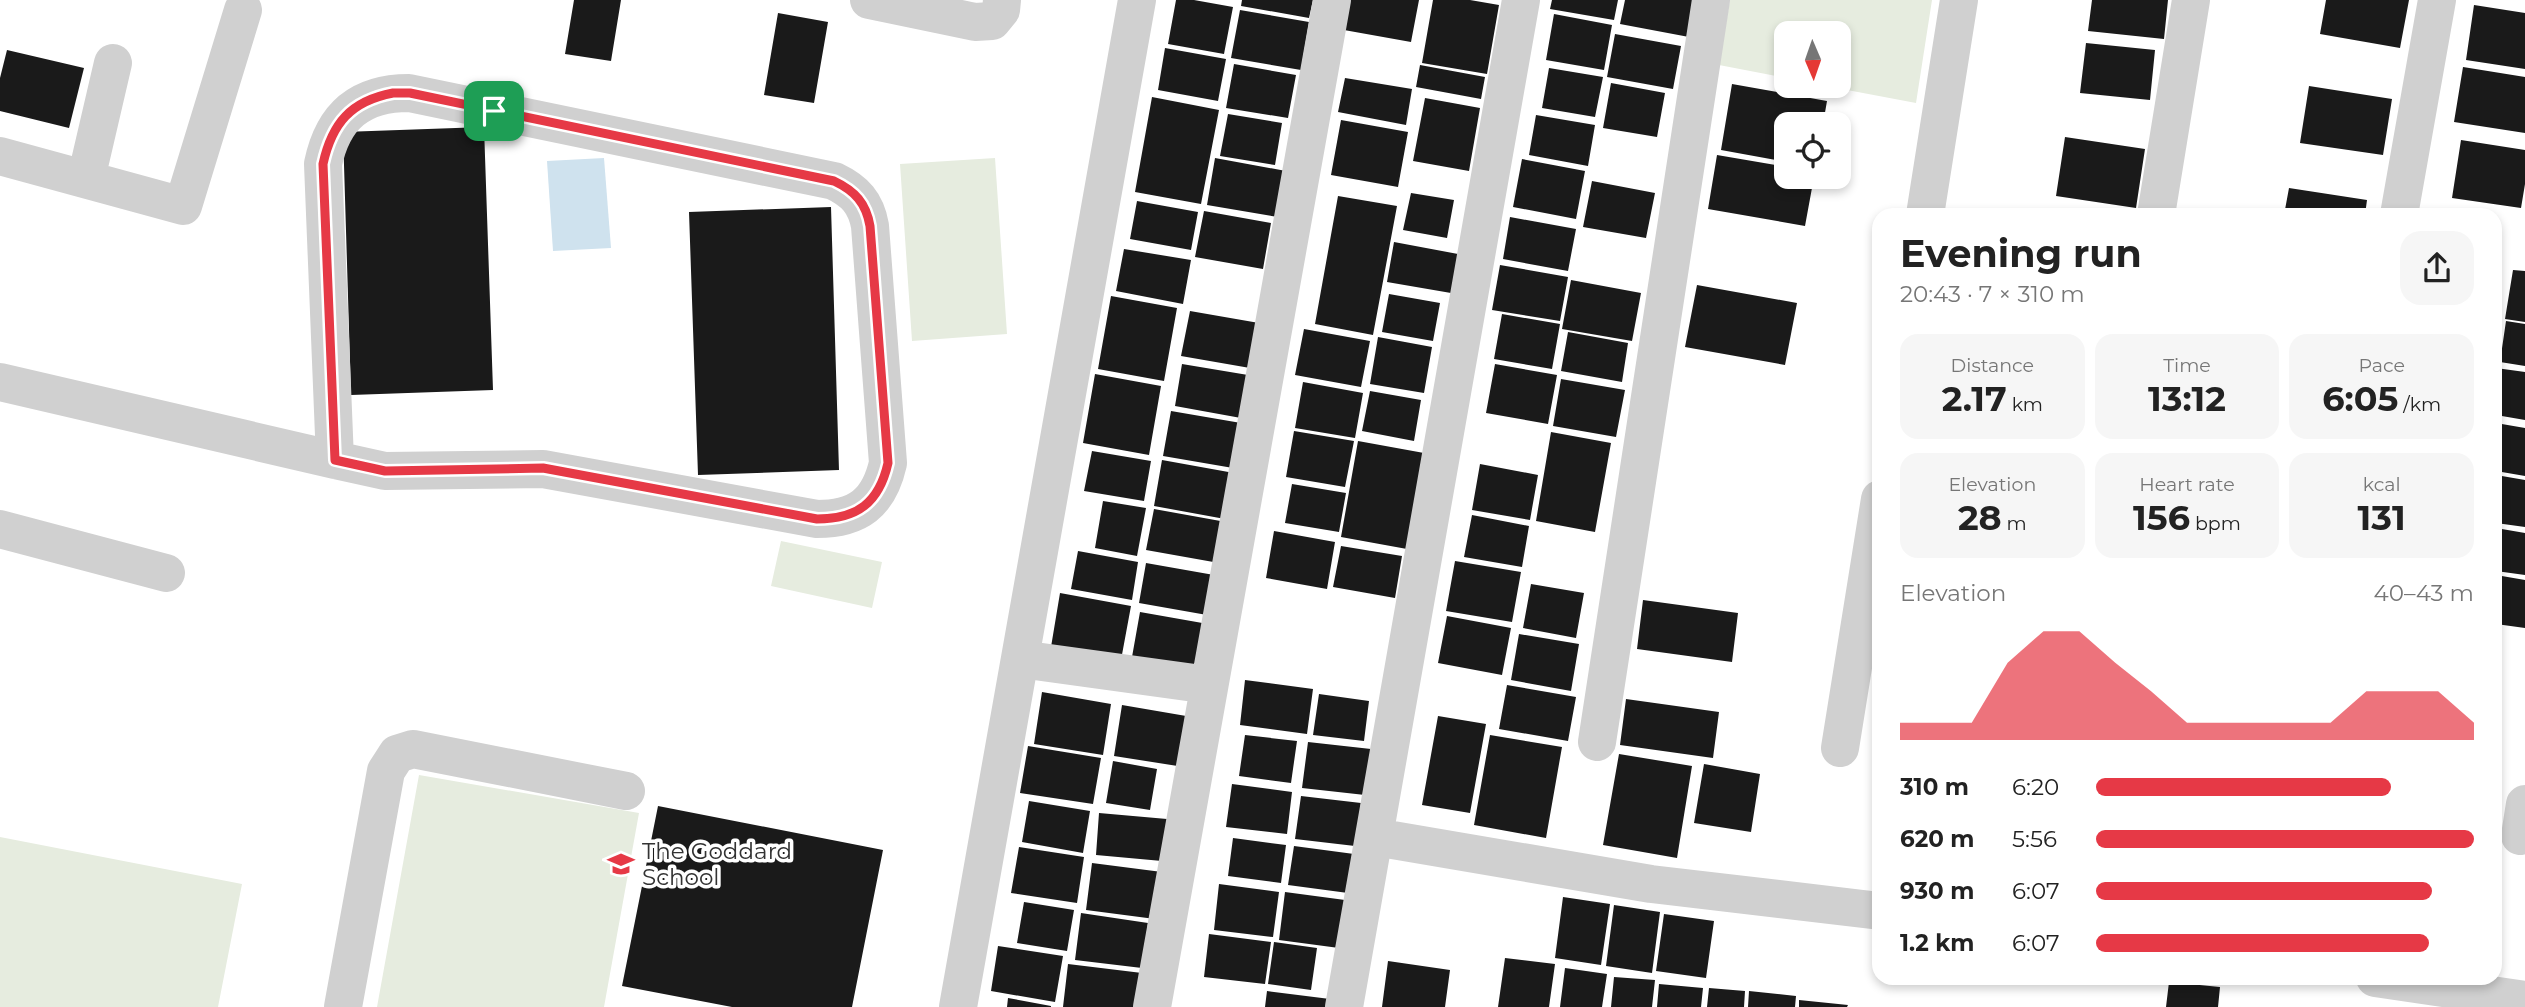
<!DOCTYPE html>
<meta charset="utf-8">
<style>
body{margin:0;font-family:Montserrat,sans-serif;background:#f6f6f6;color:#222;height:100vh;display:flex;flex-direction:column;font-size:26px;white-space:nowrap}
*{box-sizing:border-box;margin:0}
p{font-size:23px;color:#767676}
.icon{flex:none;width:38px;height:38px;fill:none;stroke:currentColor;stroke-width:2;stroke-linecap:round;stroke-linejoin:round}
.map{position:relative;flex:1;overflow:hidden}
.sheet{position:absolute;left:1872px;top:208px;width:630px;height:777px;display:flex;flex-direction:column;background:#fff;border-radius:21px;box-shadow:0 4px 10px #0003}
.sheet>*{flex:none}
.needle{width:46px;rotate:178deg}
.controls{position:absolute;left:1774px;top:21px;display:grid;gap:14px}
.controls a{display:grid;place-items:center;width:77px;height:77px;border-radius:14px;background:#fff;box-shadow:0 4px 10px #0003;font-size:35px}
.pin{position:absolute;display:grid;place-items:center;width:60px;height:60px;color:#fff;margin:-30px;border-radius:14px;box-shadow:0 4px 10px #0006}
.round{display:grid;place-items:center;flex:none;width:74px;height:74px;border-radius:21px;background:#f6f6f6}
.overview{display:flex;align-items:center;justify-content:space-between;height:119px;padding:0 28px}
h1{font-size:38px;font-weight:700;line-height:52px}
.stats{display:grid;grid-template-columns:repeat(3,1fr);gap:10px;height:119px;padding:7px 28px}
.stats div{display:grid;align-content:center;border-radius:18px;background:#f6f6f6;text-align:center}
.stats b{font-size:35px;font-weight:700}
.stats small{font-size:19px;font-weight:400}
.stats p{font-size:19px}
.chart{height:196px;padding:14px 28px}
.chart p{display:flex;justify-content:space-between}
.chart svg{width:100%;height:126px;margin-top:7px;fill:#e63946;opacity:.7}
ul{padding:0 28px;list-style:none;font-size:23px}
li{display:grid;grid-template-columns:112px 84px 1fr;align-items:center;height:52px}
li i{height:18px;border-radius:9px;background:#e63946}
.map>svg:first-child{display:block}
.green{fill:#e6ecdf}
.water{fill:#cfe2ee}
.building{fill:#1a1a1a}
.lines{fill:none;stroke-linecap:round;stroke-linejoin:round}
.minor{stroke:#d0d0d0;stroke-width:38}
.route-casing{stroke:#fff;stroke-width:14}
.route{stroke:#e63946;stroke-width:9}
.labels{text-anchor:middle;stroke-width:7;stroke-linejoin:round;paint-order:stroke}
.poi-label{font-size:23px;fill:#333;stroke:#fff;text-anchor:start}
</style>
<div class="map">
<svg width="2525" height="1007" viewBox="0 0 2525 1007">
<rect width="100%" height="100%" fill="#fff"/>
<!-- green -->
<path class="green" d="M1730,0H1932L1916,103L1826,86H1839V33H1787V78L1719,65Z
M995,158L1007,334L912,341L900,164Z
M781,541L882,562L872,608L771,586Z
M419,775L639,813L604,1007H377Z
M0,837L242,884L218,1007H0Z"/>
<!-- water -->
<path class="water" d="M604,158L611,248L553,251L547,161Z"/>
<!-- building -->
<path class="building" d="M574,0H621L611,61L565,54Z
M1176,0H1194L1233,7L1224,54L1168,44Z
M1242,0H1313L1309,18L1241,6Z
M1349,0H1419L1411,42L1344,30Z
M1433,0H1470L1499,5L1487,74L1422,63Z
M1552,0H1618L1614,20L1550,9Z
M1625,0H1696L1689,37L1620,24Z
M2092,0H2168L2164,39L2088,31Z
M2326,0H2409L2400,48L2320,34Z
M2474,5L2525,13V69L2466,60Z
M1240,10L1309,22L1301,70L1231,58Z
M778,13L828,22L814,103L764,95Z
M1554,14L1612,25L1604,70L1546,60Z
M1615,34L1681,46L1673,89L1607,77Z
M2086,43L2155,50L2150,100L2080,93Z
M1165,48L1226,59L1218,101L1158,90Z
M7,50L84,68L69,128L0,111V78Z
M1234,64L1296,75L1288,118L1226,108Z
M1420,65L1485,77L1481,99L1416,87Z
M2463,67L2525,77V133L2454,122Z
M1549,68L1603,77L1595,117L1542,108Z
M1345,78L1412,89L1406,125L1338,112Z
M1611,83L1665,93L1657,137L1603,128Z
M1732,84L1827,101L1823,124H1787V162L1721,150Z
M2309,86L2392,99L2383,155L2300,143Z
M1152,97L1219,110L1201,204L1135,192Z
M1425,98L1480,108L1469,171L1413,161Z
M1228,114L1282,123L1275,165L1220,156Z
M1536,115L1595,125L1588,166L1529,155Z
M1341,120L1408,132L1398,187L1331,175Z
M484,127L493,390L351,395L343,132Z
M2065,137L2145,149L2136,208L2056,196Z
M2461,140L2525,150V184L2521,208L2452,198Z
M1717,155L1787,167V177H1814L1805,226L1708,209Z
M1215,158L1286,171L1278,217L1207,205Z
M1522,159L1585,171L1576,219L1513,207Z
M1592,181L1655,193L1646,238L1583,227Z
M2289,188L2367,200L2365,215H2284Z
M1411,193L1454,200L1447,238L1403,230Z
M1338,196L1397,206L1373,335L1315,324Z
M1137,201L1198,212L1191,250L1130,239Z
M831,207L839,470L698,475L689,212Z
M1204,211L1271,223L1263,269L1195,257Z
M1510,217L1576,229L1568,271L1503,259Z
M1394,242L1458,254L1451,293L1387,282Z
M1124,249L1191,260L1183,304L1116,291Z
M1500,265L1568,277L1560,321L1492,310Z
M2513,270L2525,271V322L2505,319Z
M1571,280L1641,293L1632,341L1562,329Z
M1697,285L1797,303L1785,365L1685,347Z
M1389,294L1440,303L1433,341L1382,332Z
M1111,296L1177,308L1164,381L1098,369Z
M1190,311L1259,323L1250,368L1181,356Z
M1502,314L1560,324L1552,369L1494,359Z
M2506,321L2525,324V366L2500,362Z
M1304,329L1370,341L1361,387L1295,375Z
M1568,332L1628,343L1622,382L1561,371Z
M1378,337L1432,347L1424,393L1370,384Z
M1182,364L1248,375L1241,418L1175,406Z
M1495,364L1557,375L1548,424L1486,413Z
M2496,368L2525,372V420L2496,415Z
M1095,374L1161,386L1149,455L1083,443Z
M1561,379L1625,390L1616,437L1553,426Z
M1303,382L1363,393L1355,438L1295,428Z
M1370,391L1421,400L1414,441L1362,431Z
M1171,411L1241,423L1233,468L1163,456Z
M2496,423L2525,428V476L2496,471Z
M1294,431L1354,441L1345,487L1286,477Z
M1551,432L1611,443L1595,532L1536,521Z
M1358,441L1424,453L1407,549L1341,537Z
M1092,451L1151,461L1144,501L1084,491Z
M1162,460L1234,473L1225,519L1154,506Z
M1480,464L1538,475L1530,520L1472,510Z
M2496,475L2525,480V527L2496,523Z
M1292,484L1346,493L1339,532L1285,523Z
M1103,501L1146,508L1137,556L1095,548Z
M1154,509L1226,522L1219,563L1146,550Z
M1472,515L1529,526L1522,567L1464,557Z
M2496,528L2525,533V575L2496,571Z
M1274,531L1335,542L1327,589L1266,578Z
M1341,546L1402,556L1395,598L1333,587Z
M1078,551L1138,562L1132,600L1071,589Z
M1455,561L1521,572L1512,622L1446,611Z
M1146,563L1214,575L1207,615L1139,603Z
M2496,575L2525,580V628L2496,624Z
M1531,584L1584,593L1576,638L1523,628Z
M1060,593L1131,606L1121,660L1051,647Z
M1643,600L1738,613L1732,662L1637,649Z
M1140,612L1208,624L1200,670L1132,657Z
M1447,616L1511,628L1502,675L1438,663Z
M1519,634L1579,644L1571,691L1511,680Z
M1245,680L1313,689L1307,734L1240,725Z
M1507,685L1576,697L1568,741L1499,729Z
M1042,692L1111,704L1103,755L1034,744Z
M1319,694L1369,701L1364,741L1313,735Z
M1626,699L1719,712L1713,758L1620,745Z
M1122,705L1192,717L1184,767L1114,756Z
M1438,716L1486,724L1470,813L1422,805Z
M1245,735L1297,741L1291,783L1239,776Z
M1490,735L1562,747L1546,838L1474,825Z
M1308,742L1371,749L1365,795L1302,788Z
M1028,746L1101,758L1093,804L1020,793Z
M1619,754L1692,766L1677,858L1603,845Z
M1113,761L1157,769L1150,810L1106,803Z
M1704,764L1760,774L1751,832L1694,823Z
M1232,784L1292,792L1287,834L1226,827Z
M1301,796L1361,803L1355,846L1295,839Z
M1029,801L1090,811L1083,853L1022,842Z
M658,806L883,850L852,1007H732L622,986Z
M1099,813L1167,819L1162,861L1096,855Z
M1233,838L1286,845L1281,883L1228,876Z
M1294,846L1354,854L1348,893L1288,885Z
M1019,847L1084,857L1077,903L1011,893Z
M1092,863L1162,872L1155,919L1086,910Z
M1219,884L1279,892L1273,937L1214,930Z
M1285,892L1345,900L1339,948L1279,940Z
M1563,897L1610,904L1601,965L1555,958Z
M1024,902L1074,910L1067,951L1017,943Z
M1614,905L1660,912L1652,973L1606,966Z
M1081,913L1148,923L1142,968L1075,960Z
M1664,914L1714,921L1706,978L1656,971Z
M1209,934L1271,942L1265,984L1204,977Z
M1274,942L1317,948L1311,990L1268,984Z
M998,946L1063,956L1055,1002L991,991Z
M1505,958L1555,964L1549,1007H1498Z
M1388,961L1450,970L1445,1007H1382Z
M1068,964L1142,973L1137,1007H1063Z
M1565,968L1607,974L1602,1007H1560Z
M1614,977L1655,980L1652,1007H1611Z
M2169,982L2220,987L2218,1007H2166Z
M1659,984L1703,988L1701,1007H1657Z
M1709,988L1745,991L1744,1007H1707Z
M1267,991L1330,999L1329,1007H1265Z
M1749,991L1796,996L1795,1007H1748Z
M1008,998L1051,1006V1007H1007Z
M1799,1000L1848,1005L1847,1007H1799Z"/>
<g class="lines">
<!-- minor -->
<path class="minor" d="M869,0L975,22L992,21L1001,10L1002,0
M0,156L183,206L243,10
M86,179L113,63
M1925,215L1959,0
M2156,215L2191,0
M2399,215L2437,0
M0,382L335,460L385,471L543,469L817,519C858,519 879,503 888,463L870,226C866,203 855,191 834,181L409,93C360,93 333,116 323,164L335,460
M0,529L166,573
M1020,659L1209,685
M1597,742L1711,0
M1840,748L1880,499
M2520,836L2525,804
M1375,837L1651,884L1880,911
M2375,978L2525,1000
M343,1007L386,771L397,754L413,749L626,791
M958,1007L1137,0
M1152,1007L1332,0
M1344,1007L1521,0"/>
</g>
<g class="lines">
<defs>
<path id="route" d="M393,93H410L834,181C855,191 866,203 870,226L888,463C879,503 857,519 817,519L543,468L385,471L335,460L323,164C332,123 351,101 393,93Z"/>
</defs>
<!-- route casing -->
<use href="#route" class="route-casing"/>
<!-- route -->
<use href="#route" class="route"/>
</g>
<!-- icons -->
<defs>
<symbol id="school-bare" viewBox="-9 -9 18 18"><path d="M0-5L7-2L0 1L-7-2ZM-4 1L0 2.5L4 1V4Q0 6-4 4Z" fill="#e63946" stroke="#fff" stroke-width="2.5" paint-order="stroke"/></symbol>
</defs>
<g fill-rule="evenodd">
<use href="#school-bare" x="602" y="845" width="38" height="38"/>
</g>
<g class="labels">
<!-- poi labels -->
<g class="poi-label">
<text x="642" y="859">The Goddard<tspan x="642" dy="26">School</tspan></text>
</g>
</g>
</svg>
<div class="controls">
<a><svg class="needle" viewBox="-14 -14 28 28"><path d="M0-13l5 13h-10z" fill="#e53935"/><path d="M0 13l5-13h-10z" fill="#767676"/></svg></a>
<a><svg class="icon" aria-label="locate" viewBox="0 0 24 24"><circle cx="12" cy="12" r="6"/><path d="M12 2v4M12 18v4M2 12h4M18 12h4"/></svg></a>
</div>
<div class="pin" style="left:494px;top:111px;background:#1e9e55"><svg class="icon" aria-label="arrive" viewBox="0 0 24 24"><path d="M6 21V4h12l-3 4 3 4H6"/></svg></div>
<section class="sheet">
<div class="overview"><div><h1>Evening run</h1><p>20:43 · 7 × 310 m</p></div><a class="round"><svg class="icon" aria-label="share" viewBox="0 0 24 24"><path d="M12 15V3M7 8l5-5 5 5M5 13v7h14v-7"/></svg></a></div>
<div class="stats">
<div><p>Distance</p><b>2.17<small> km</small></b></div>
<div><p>Time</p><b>13:12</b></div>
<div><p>Pace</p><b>6:05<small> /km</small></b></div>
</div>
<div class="stats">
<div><p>Elevation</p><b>28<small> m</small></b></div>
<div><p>Heart rate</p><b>156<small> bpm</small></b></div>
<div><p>kcal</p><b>131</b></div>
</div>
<div class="chart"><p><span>Elevation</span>40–43 m</p>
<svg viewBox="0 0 160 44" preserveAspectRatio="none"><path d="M0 44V38L10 38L20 38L30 17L40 6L50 6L60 17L70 27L80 38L90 38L100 38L110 38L120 38L130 27L140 27L150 27L160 38V44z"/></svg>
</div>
<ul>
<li><b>310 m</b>6:20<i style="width:78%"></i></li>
<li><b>620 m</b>5:56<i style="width:100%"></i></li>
<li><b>930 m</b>6:07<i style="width:89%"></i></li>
<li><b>1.2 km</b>6:07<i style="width:88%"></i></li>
</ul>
</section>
</div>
